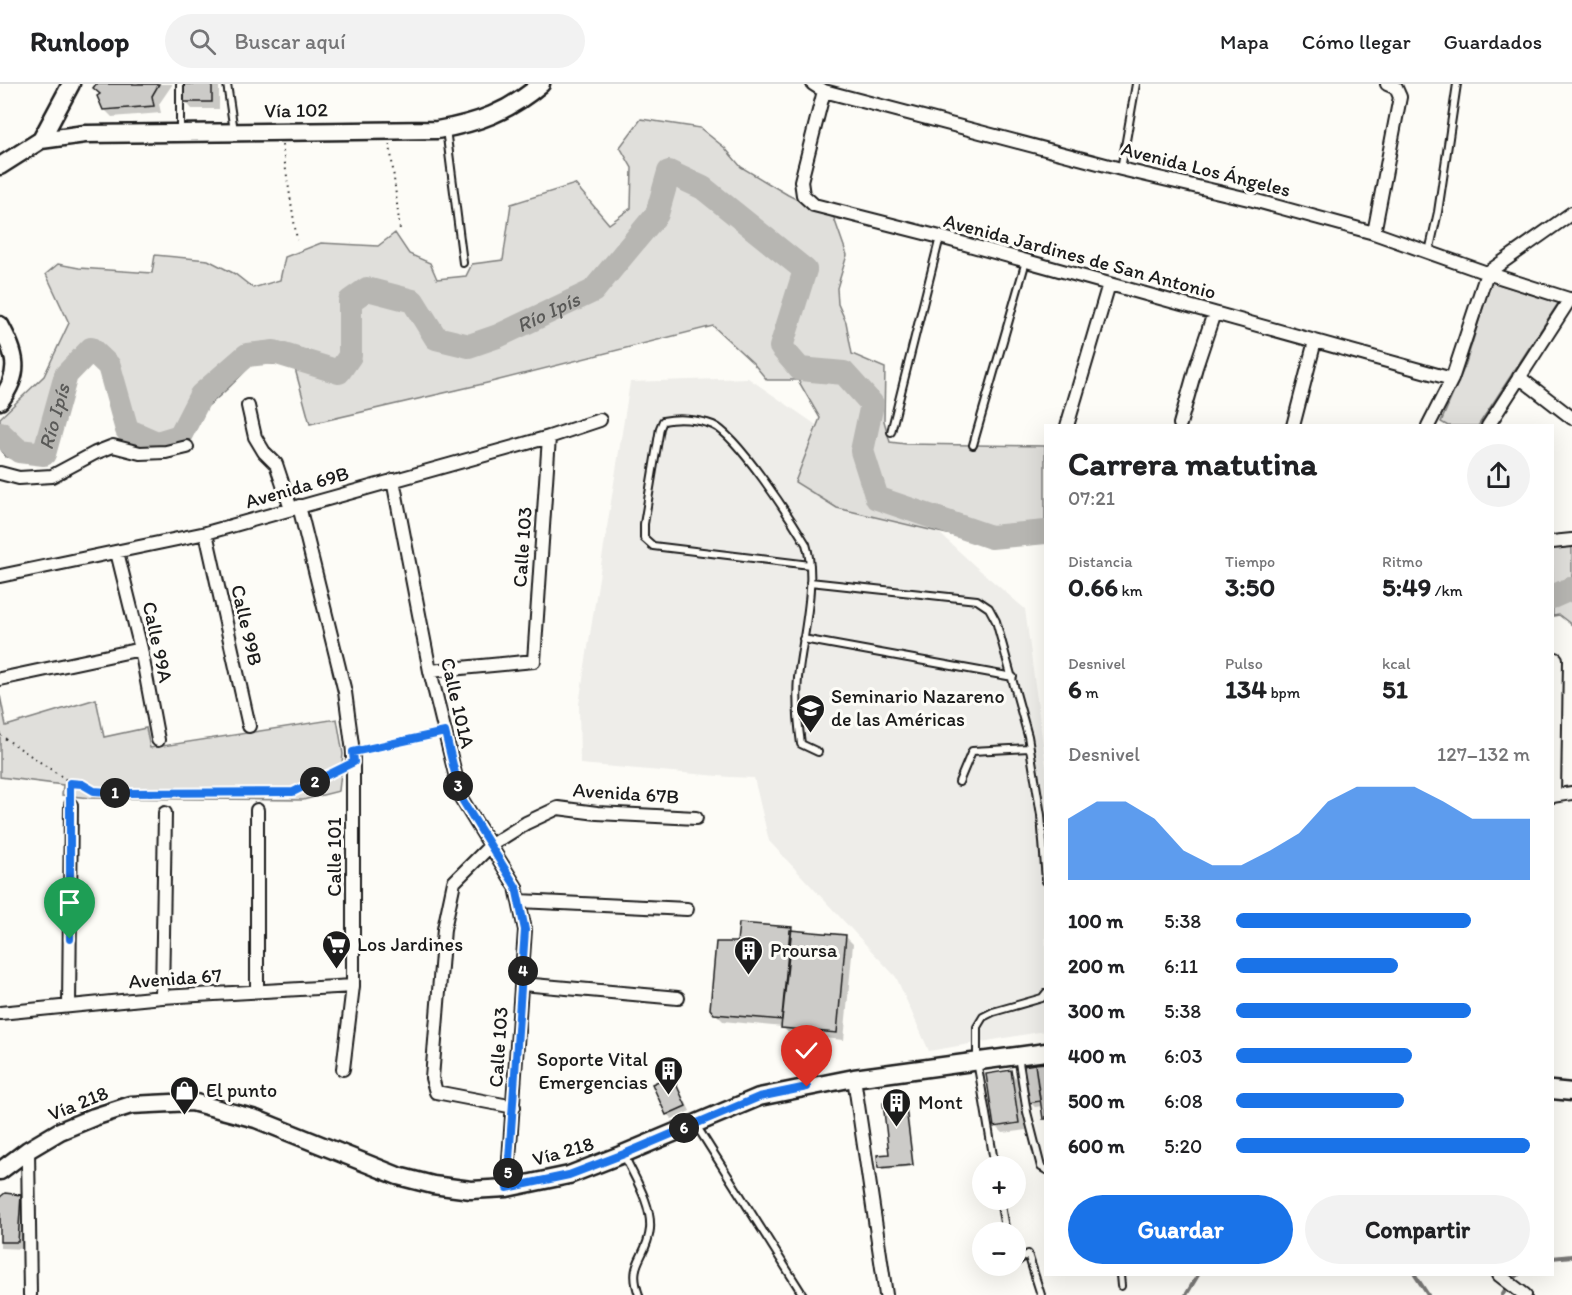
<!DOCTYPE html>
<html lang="es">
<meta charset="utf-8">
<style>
body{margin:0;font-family:Itim,sans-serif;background:#f2f2f2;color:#202124;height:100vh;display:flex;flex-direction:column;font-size:22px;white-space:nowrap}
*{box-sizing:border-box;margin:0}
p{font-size:20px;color:#757577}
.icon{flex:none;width:33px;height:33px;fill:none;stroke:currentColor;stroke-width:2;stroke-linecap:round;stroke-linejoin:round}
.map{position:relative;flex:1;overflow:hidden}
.sheet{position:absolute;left:1044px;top:340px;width:510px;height:852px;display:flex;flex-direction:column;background:#fff;border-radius:0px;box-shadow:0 6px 24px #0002}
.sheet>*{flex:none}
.buttons{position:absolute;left:972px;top:1072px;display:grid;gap:12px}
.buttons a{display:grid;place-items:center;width:54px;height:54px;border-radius:50%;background:#fff;box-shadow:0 6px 24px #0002;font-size:30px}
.pin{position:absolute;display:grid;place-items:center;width:51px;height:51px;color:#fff;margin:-62px -26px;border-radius:50% 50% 50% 0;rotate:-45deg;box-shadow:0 0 6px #0007}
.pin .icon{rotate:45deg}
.km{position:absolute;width:30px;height:30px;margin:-15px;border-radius:50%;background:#222;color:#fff;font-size:16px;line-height:30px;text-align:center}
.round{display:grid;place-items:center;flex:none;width:63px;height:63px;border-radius:32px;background:#f2f2f2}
.headline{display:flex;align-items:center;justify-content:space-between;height:102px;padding:0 24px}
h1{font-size:33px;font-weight:700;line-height:45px}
.figures{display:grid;grid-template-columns:repeat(3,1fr);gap:9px;height:102px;padding:6px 24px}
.figures div{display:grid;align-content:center}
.figures b{font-size:26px;font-weight:700}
.figures small{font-size:16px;font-weight:400}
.figures p{font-size:16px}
.chart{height:168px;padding:12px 24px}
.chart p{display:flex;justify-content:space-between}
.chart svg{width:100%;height:108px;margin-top:6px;fill:#1a73e8;opacity:.7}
.action{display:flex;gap:12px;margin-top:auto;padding:12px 24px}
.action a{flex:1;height:69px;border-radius:36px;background:#1a73e8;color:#fff;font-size:24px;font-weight:700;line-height:69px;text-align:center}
.action a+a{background:#f2f2f2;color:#202124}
ul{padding:0 24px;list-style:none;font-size:20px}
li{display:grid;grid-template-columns:96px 72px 1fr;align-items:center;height:45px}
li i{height:15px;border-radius:8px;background:#1a73e8}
header{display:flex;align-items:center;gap:36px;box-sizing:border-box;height:84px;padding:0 30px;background:#fff;border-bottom:2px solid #e0e0e0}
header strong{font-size:28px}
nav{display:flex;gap:33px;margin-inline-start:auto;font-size:21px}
.search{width:420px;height:54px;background:#f2f2f2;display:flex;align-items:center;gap:15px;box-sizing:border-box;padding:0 21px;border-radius:33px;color:#757577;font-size:22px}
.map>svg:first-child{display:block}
.built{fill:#eeede9}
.green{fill:#e0dfdb;stroke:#7e7e7c;stroke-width:1.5}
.shadow{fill:#0003}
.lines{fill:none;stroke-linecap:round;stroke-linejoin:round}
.stream{stroke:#797876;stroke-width:4}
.river{stroke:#b7b6b2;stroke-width:24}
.building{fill:#cccbc8;stroke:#1c1c1c;stroke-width:1.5}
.service-casing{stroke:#1c1c1c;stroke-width:10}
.minor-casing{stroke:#1c1c1c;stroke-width:16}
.secondary-casing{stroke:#1c1c1c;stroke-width:21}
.path{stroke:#1c1c1c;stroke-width:2;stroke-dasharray:1.5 4.5;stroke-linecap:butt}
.service{stroke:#fdfcf7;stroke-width:6}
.minor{stroke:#fdfcf7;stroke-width:12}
.secondary{stroke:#fdfcf7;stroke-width:16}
.route-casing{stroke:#fff;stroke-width:12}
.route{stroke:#1a73e8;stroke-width:8}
.labels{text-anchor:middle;stroke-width:6;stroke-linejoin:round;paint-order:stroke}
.street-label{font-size:20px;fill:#1c1c1c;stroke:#fdfcf7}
.poi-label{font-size:20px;fill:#1c1c1c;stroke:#fdfcf7;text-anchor:start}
.water-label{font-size:21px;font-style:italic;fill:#5a5a58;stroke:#fdfcf7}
</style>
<header>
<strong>Runloop</strong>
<div class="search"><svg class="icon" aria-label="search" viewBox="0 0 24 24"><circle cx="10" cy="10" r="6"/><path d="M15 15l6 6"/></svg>Buscar aquí</div>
<nav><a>Mapa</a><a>Cómo llegar</a><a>Guardados</a></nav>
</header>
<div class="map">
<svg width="1572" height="1211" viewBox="0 0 1572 1211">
<rect width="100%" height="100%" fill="#fdfcf7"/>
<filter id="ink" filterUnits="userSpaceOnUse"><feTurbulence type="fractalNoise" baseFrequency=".0167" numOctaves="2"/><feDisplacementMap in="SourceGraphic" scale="12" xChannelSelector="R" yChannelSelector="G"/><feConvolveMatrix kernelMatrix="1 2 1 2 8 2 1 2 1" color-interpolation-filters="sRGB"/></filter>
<g filter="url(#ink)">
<!-- built -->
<path class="built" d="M748,294L841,358L975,482L1025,525L1046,684L1045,947L929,967L896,893L769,757L754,694L730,693L580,680L579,620L630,298Z"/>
<!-- green -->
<path class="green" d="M641,35L700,44L725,64L741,83L788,111L834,134L847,171L837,204L838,220L846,238L852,270L885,284L884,337L890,358L906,360L1045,362V455L981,458L837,424L795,398L820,334L798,296H767L753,279L713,242L487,299L310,340L294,281L253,279C225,309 197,335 159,352L132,343L118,282L92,261L67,280L45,349L30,375L6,373L0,364V334L44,292L69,239L46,190L58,180L79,184L152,189L155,171L208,176L235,190L253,204L280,196L285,173L321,159L378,162L395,149L409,170L430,179L437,195L466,192L472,180L503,176L511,120L575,100L609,140L631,124L632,84L620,63Z
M1491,198L1559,218L1478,342H1448L1441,338L1465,282Z
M1572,460V541L1559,531L1553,532L1552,461Z
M0,611L6,642L96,615L104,653L146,644L150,664L337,635L343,670L339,707L303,716L90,714L62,711L63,701L0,693Z"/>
<!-- shadow -->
<path class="shadow" d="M98,0H172V1L159,20L161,29L112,33L104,25Z
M184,0H219V25H192L185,17Z
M845,852L853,860L844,956L790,951L783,943L723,937L715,929Z
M1046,980V1036L1042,1022L1035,1023L1030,1018L1034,982L1036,984Z
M1010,988L1018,996L1026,1046L1003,1049L996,1042Z
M671,993L676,998L690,1027L672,1035L667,1030Z
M905,1018L907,1020L914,1082L882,1086L880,1084L891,1071Z
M20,1113L28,1120L25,1165L0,1164V1115Z"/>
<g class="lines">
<!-- stream -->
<path class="stream" d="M1552,1174L1572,1172
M1415,1191L1428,1211
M1186,1211L1198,1191
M1502,1211L1509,1199L1518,1191"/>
<!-- river -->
<g class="river">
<path id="s1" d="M0,349L19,367L44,370L66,291L91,265L109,282L127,346L157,359L180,352L201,311L247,271L274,268L339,288L350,272V217L367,205L413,217L436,254L469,262L498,252L593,207L657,130L669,88L703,104L805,186L781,263L800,285L844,289L872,320L862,367L877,414L991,453L1046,448"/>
<path d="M1552,513L1570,505L1572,506"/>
</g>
</g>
<!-- building -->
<path class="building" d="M96,0H159L152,12L154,22L103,26L97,12L100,10L93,4Z
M183,0H212V18H183Z
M739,839L792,843L782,936L714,930L710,925L716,858H737Z
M790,846L846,851L837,949L781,944Z
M1046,979V1035H1043L1035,980Z
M1035,980L1040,1017L1029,1019L1023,982Z
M1011,986L1019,1039L994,1043L986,990Z
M672,991L686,1022L666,1031L652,1000Z
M905,1016L913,1081L878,1084L877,1071L889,1070L883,1019Z
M5,1109L21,1111L18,1158H0V1113Z"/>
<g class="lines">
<defs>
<path id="service" d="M180,0V47
M227,0L234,47
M446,45L463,179
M1121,85L1136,0
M1429,168L1438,128L1457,0
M891,348L940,153
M973,361L1026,177
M810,481L653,462L644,454V440L660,344L663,337C678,334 698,335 713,341C737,351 791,435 806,460C818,497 802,555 798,594C796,616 798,638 801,660L818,668
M810,498L977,516L989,524L996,537L1028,652L1041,731L1046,797
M803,555L1013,593
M959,698L972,667L1030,664
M1018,972L1027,1028L1041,1083L1046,1086
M696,1041L803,1211
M624,1071C634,1093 652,1120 650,1145C647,1175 627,1177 639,1211
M995,1083L977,977V943L983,933L993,928L1042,914L1046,909
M1000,1116L1006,1149
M1016,1178L1028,1170L1041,1211
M1120,1191L1121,1202"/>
<path id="minor" d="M813,0L824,7L1121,85L1253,116L1374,149L1487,189L1572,129
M824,7L801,97L803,111L814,121L940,153L1452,295
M1374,149L1400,13L1396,4L1387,0
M1519,293L1572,334
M248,322L255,353L264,368L276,380L291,425
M1180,340L1196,283L1214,229
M1067,342L1109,200
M1293,342L1315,257
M1428,342L1452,295L1487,189L1572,216
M1488,342L1570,215
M0,389L19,394L52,392L95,369L113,362L140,369L166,368L187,363
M393,396L430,587L461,714L516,803L525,846L507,1104
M299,422L345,608L353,668V902L343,985
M206,449L249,642
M1552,458L1572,456
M117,468L141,565L158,656
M0,492L206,449L549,353L600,336
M430,587L534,577L549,353
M0,595L141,565
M1552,712L1572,709
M1554,712L1556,575
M257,726V907
M519,817L687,825
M522,900L678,914
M162,913L165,729
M69,922L71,721
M0,929L162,913L353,902
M854,994L886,1211
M514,1023L436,1008L432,994L444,845L454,798L491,761L526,739L558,724L597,729L696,734
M28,1066L30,1211
M1499,1191L1525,1211"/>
<path id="secondary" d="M41,56L71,0
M0,82L41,56L85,50L437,46C478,39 508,28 541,0
M0,241C16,271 22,288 0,317
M1552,1006L1572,1008
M0,1087L28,1066L60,1047L94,1033L131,1021L192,1018L256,1035L398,1092L433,1101L471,1106L507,1104L569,1091L623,1070L759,1013L854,994L1046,968"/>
</defs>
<!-- service casing -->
<use href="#service" class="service-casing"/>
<!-- minor casing -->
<use href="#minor" class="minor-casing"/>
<!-- secondary casing -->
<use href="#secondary" class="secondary-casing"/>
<!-- path -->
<path class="path" d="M390,60L400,146
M282,61L297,156
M0,651L71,699V710
M365,665L433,650
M71,699L82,700L94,707L121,709L293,708L339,686"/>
<!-- service -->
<use href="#service" class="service"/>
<!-- minor -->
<use href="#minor" class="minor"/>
<!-- secondary -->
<use href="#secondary" class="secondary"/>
</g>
</g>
<g class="lines" filter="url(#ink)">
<defs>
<path id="route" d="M70,855V699L82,700L94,707L121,709L293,708L354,678L353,668L445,648L461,714L516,803L525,846L507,1104L569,1091L624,1070L759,1013L807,1003"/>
</defs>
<!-- route casing -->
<use href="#route" class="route-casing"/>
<!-- route -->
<use href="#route" class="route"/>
</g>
<!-- icons -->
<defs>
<symbol id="university-pin" viewBox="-11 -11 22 30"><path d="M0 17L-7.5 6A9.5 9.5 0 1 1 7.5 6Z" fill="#1c1c1c" stroke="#fdfcf7"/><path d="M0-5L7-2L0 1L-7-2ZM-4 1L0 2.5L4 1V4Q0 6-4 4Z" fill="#fff"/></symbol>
<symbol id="supermarket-pin" viewBox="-11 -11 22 30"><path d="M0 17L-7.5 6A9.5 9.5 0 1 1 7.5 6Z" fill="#1c1c1c" stroke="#fdfcf7"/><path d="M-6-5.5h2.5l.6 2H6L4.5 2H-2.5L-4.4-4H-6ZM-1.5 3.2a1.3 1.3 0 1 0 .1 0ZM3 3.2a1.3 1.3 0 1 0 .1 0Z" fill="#fff"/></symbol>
<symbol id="building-pin" viewBox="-11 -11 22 30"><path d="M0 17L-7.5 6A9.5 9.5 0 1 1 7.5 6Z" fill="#1c1c1c" stroke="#fdfcf7"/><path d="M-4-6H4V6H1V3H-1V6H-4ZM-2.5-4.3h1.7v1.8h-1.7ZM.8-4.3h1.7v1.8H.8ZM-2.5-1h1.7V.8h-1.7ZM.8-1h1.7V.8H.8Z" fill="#fff"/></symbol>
<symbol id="shop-pin" viewBox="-11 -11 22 30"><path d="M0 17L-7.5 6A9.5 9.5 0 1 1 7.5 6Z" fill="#1c1c1c" stroke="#fdfcf7"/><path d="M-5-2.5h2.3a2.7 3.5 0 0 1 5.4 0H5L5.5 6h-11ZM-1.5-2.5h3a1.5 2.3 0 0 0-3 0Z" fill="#fff"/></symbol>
</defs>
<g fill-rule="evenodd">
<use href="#university-pin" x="794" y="608" width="33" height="45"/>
<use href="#supermarket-pin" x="320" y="844" width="33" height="45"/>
<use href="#building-pin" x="732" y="850" width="33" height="45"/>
<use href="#building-pin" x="652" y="970" width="33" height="45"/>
<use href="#shop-pin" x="168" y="990" width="33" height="45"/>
<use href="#building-pin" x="880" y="1002" width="33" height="45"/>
</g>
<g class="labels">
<!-- street labels -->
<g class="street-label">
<text transform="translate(296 26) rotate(-1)" y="7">Vía 102</text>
<text transform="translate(1206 85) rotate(14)" y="7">Avenida Los Ángeles</text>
<text transform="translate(1080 172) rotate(15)" y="7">Avenida Jardines de San Antonio</text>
<text transform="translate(297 403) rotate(-16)" y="7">Avenida 69B</text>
<text transform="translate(522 463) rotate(-86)" y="7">Calle 103</text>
<text transform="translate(247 541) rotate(77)" y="7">Calle 99B</text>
<text transform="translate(158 558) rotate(78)" y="7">Calle 99A</text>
<text transform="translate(458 619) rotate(77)" y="7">Calle 101A</text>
<text transform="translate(626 709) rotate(4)" y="7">Avenida 67B</text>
<text transform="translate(334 773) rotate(-90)" y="7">Calle 101</text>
<text transform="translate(175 894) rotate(-4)" y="7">Avenida 67</text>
<text transform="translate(498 963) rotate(-86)" y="7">Calle 103</text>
<text transform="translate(78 1019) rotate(-22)" y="7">Vía 218</text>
<text transform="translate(563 1067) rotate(-16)" y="7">Vía 218</text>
</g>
<!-- poi labels -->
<g class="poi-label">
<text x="831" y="619">Seminario Nazareno<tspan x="831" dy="23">de las Américas</tspan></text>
<text x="357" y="867">Los Jardines</text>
<text x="770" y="873">Proursa</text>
<text x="648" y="982" text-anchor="end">Soporte Vital<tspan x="648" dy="23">Emergencias</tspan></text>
<text x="206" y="1013">El punto</text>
<text x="918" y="1025">Mont</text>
</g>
<!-- water labels -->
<g class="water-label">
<text dy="7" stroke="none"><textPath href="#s1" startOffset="826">Río Ipís</textPath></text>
<text dy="7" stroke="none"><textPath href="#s1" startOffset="90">Río Ipís</textPath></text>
</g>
</g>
</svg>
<div class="buttons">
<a>+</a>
<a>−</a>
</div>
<div class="pin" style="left:70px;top:855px;background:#1e9e55"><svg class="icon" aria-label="arrive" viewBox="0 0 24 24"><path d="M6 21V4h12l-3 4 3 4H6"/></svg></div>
<div class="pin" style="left:807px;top:1003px;background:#d93025"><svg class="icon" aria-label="check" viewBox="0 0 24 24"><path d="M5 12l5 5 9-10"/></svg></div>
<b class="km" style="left:115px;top:709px">1</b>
<b class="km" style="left:315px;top:698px">2</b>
<b class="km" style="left:458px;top:702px">3</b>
<b class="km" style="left:523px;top:887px">4</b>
<b class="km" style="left:508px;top:1089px">5</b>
<b class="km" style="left:684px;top:1044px">6</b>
<section class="sheet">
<div class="headline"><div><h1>Carrera matutina</h1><p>07:21</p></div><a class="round"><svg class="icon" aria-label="share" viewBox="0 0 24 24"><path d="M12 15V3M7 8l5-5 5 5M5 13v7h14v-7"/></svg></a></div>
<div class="figures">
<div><p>Distancia</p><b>0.66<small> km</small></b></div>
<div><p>Tiempo</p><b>3:50</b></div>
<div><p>Ritmo</p><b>5:49<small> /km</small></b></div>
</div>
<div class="figures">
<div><p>Desnivel</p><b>6<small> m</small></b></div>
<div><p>Pulso</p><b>134<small> bpm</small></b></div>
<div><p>kcal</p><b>51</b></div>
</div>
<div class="chart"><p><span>Desnivel</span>127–132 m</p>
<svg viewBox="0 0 160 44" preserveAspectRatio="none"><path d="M0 44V19L10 12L20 12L30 19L40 32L50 38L60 38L70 32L80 25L90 12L100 6L110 6L120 6L130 12L140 19L150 19L160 19V44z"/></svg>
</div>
<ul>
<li><b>100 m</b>5:38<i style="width:80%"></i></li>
<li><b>200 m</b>6:11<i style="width:55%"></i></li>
<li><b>300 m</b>5:38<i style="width:80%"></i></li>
<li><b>400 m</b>6:03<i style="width:60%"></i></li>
<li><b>500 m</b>6:08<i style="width:57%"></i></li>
<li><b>600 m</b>5:20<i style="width:100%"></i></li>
</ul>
<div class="action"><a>Guardar</a><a>Compartir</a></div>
</section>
</div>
